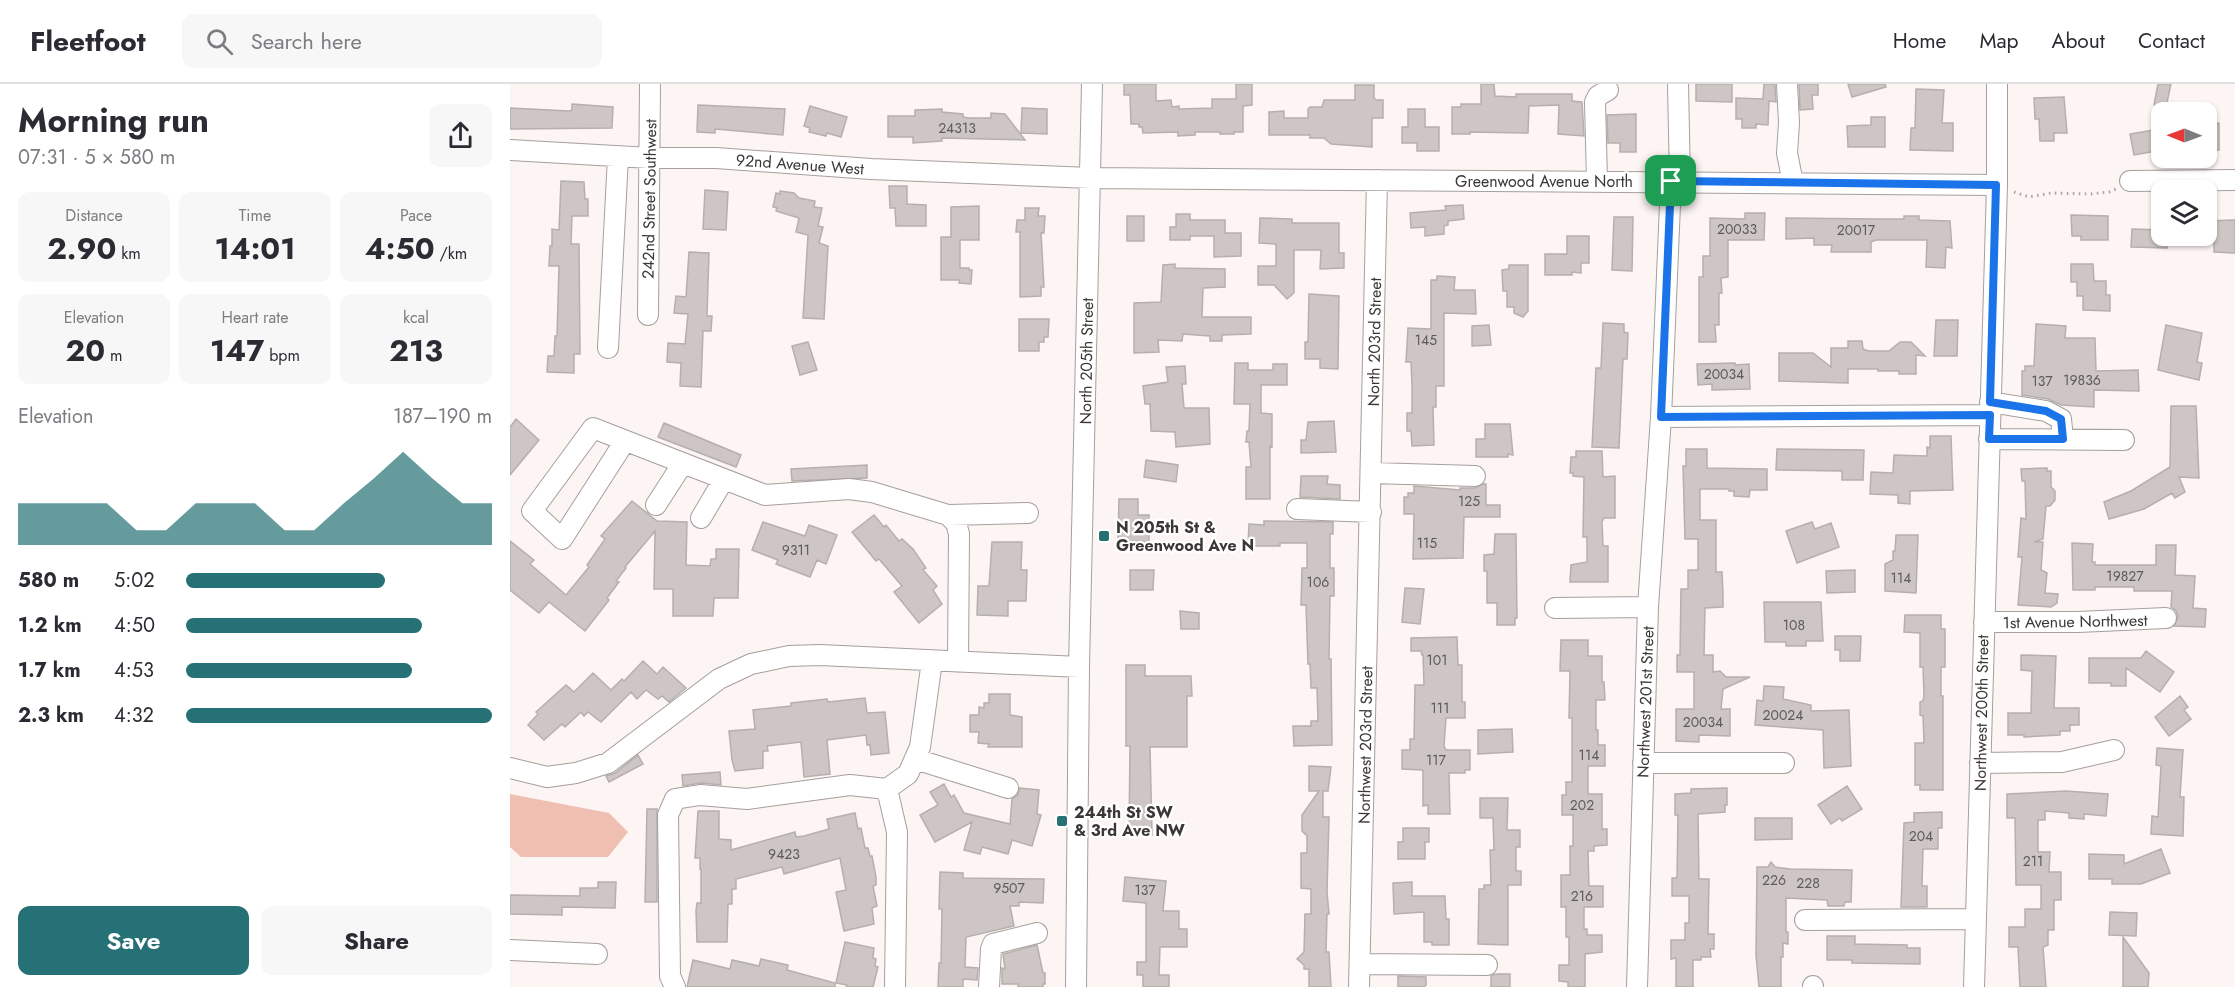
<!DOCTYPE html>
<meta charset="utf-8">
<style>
body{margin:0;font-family:Jost,sans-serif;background:#f7f7f7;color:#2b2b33;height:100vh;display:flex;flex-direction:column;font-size:22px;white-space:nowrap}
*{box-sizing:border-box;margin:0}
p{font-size:20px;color:#7c7c81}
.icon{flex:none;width:33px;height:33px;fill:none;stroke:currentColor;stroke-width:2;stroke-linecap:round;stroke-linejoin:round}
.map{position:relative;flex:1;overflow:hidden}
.panel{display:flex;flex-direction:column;background:#fff;width:510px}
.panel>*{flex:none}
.needle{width:39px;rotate:271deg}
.buttons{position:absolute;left:1641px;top:18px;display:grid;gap:12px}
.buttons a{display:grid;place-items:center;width:66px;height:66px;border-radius:12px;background:#fff;box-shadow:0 2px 4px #0004;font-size:30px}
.pin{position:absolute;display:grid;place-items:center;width:51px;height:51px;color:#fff;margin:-26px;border-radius:12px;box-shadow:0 3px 9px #0006}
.round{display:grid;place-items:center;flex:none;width:63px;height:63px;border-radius:12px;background:#f7f7f7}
.head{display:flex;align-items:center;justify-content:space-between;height:102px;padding:0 18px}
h1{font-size:33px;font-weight:700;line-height:45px}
.metrics{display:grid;grid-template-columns:repeat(3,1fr);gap:9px;height:102px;padding:6px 18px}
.metrics div{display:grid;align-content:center;border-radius:12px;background:#f7f7f7;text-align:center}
.metrics b{font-size:30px;font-weight:700}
.metrics small{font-size:16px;font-weight:400}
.metrics p{font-size:16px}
.chart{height:168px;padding:12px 18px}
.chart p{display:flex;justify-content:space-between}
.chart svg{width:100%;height:108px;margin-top:6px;fill:#267176;opacity:.7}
.primary-button{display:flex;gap:12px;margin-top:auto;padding:12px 18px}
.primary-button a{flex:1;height:69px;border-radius:12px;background:#267176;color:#fff;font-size:24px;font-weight:700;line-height:69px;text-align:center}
.primary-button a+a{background:#f7f7f7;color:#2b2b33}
ul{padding:0 18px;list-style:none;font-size:20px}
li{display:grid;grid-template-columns:96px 72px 1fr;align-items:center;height:45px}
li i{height:15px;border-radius:8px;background:#267176}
header{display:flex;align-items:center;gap:36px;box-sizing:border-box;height:84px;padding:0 30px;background:#fff;border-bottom:2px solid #e1e1e2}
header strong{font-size:28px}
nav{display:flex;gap:33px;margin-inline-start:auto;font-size:21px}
.search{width:420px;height:54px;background:#f7f7f7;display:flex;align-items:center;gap:15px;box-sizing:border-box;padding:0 21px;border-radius:12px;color:#7c7c81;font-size:22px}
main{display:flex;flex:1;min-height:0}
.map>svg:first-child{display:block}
.green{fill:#efc0b2}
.building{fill:#cdc6c4;stroke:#b5afad;stroke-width:1.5}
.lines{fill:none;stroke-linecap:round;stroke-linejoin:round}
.minor-casing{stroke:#a69f9d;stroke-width:22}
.path{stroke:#a8a2a1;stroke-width:3;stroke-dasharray:1.5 4.5;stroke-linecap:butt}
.minor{stroke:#fff;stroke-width:20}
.route-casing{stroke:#fff;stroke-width:12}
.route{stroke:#1a73e8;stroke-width:8}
.poi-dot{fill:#267176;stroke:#fff;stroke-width:2}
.labels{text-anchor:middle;stroke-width:4.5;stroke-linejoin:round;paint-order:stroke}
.number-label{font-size:14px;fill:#5f5b5a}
.street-label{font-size:16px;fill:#3a3736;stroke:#fff}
.poi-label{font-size:16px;font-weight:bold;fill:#3a3736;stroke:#fff;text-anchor:start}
</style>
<header>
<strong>Fleetfoot</strong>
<div class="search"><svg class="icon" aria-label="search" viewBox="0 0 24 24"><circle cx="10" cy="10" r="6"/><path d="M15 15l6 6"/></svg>Search here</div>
<nav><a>Home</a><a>Map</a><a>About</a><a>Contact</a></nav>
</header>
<main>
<section class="panel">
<div class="head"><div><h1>Morning run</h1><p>07:31 · 5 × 580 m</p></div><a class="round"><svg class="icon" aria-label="share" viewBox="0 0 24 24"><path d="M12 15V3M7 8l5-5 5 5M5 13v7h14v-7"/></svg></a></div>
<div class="metrics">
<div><p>Distance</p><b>2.90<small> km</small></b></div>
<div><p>Time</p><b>14:01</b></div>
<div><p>Pace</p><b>4:50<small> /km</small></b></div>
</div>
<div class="metrics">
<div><p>Elevation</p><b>20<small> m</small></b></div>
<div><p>Heart rate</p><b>147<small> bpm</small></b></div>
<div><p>kcal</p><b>213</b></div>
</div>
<div class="chart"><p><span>Elevation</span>187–190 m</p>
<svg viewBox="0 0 160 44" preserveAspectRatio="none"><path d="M0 44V27L10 27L20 27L30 27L40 38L50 38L60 27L70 27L80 27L90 38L100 38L110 27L120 17L130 6L140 17L150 27L160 27V44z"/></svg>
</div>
<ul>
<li><b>580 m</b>5:02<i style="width:65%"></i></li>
<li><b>1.2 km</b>4:50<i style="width:77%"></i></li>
<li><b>1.7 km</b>4:53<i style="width:74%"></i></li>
<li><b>2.3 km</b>4:32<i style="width:100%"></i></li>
</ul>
<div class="primary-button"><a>Save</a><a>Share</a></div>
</section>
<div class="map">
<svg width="1725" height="903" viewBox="0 0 1725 903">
<rect width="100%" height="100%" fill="#fcf5f3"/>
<!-- green -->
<path class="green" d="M0,710L99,729L118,748L98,773H11L0,763Z"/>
<!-- building -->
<path class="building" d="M614,0H646V17L661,16L662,23L669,22V25L702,24V15H726V0H742V21L733,22V48H724V50H710V48H685V51L668,52V48L633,49L632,43H629V40H621L620,11H614Z
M971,0H984L985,12L1006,13V10H1062V17L1072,18L1074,52L1048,50L1049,21L1019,22L1018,49L960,48V50H942V23H951V20H971Z
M1186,0H1222V18L1186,17Z
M1254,0H1265L1266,18L1259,17L1258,41L1246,40V44H1232V35H1226V14L1253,15Z
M1289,0H1308V11H1302L1303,25L1290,26Z
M1338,0H1375L1376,3L1342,13Z
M1648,0H1661L1656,23L1644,21Z
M845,1H864V14L866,16H873V34H862V63L821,60L814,54H800V51H759V28L774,27V34H798V25L800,23H812L814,16H845Z
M1406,5L1434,6L1432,39H1443V67L1400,66L1401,44H1405Z
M1554,13L1557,49H1544V57H1530L1529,35H1525L1524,14Z
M62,20L103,23L102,44L0,45V24L59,27L62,26Z
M188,21L275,25L273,51L205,45V49L187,48Z
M300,22L337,33L331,53L317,49L316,52L299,48L300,44L294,42Z
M512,24L537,25V50L511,49Z
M432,25V28L453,30V33L459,34H481V29L495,30L515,56L432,54V57L403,59V53H378V32H405V26Z
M898,25H915V43H929V67H907V59H892V43H898Z
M1126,30V68H1110V59H1098L1097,31Z
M1361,33H1375V63H1338L1337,42L1361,41Z
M1709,39V66H1696V41Z
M1649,45L1652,47V66L1624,71L1620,50Z
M51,97L74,98L75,115H78V132H62L61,160H69L70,270H64V289L37,288L38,272H44L45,252H47L49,182H39L40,162H42V145L49,146Z
M379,102H397V120L416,121V142H386L385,124H380Z
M195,106L218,108L216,146L193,145Z
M270,107L284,109L289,114L305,117L304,123L312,124L308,142L313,143L309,159L318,162L314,235L293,234L298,151L286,148L289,134L266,127L267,124L263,123L266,109L270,110Z
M953,121L954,135L938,137V141L934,142V150L915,152V143L901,144L900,129L936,126L935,122Z
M469,122V156H450V184H459V186H462L461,200L449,199L450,196H431V153H441V123Z
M515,124H529L528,132H535L534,149H531L534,203H531V212L510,213V148H506L507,136H515Z
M1235,129H1255L1254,156H1218V193L1211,194L1212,209H1209V241H1205L1206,258H1189V193H1193V172H1200V134L1235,135Z
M666,130H680V136H715V149H731V172L704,173V152H680V156H660V143H666Z
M1561,131L1598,132V156H1571V152H1562Z
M617,132H634V157H617Z
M1394,132H1409V136L1440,137L1442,164L1436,163L1435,184L1416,183L1417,156H1366L1361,158V168H1321L1322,161H1304V154L1276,155V134L1366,135H1394Z
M1104,133H1123L1122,187L1102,186Z
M750,134L782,135V139H829V169H834V184L810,185L811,166H784V209L777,215L764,201H748V182H766V160L749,159Z
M1725,136V169L1704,168V157H1696V137Z
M1622,145L1652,146V152H1657V164L1621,163Z
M1057,152H1079V179H1071V189L1062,188V191H1035V170H1057Z
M179,168L199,169L197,232H202L201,247H193L191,303L170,302L171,279L157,278L158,259L175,260L178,230L164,229L166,212L176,213Z
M665,180V184L715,185V203L693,204L692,233H741V250L712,251V257H700V252L673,250L672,257L648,256L649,268L624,269V219L651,218L653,181Z
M1561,180H1583L1584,197H1596V211H1600V227L1573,226V212H1567V198H1561Z
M999,181H1018V227L1013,233L1004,229V223H997V207H993L992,186L999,185Z
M927,192L945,193L944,206H965L966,230L934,229V302H926V323H923L924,361L902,362L901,347H897V329H902V302L901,278H896L898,244L921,245V196H927Z
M799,210L829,212L828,285L810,284V275H795V258H798Z
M509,235H539L538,253H534V258H529V267H509Z
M1426,236H1448L1447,272H1424Z
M1093,239L1114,240V248L1118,249L1117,275H1113L1109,364L1082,363L1086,284H1091Z
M1526,240L1556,242L1555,254H1585L1586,287L1628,286L1629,307L1584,306V323L1551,321L1538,315L1512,311V287H1515V282H1524Z
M979,241L981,261L962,262V242Z
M1656,241L1692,249L1687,278L1692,279L1689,296L1648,286Z
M1338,257H1352L1353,265L1358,267H1379L1390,258H1401L1415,272L1406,271V290H1389V287H1368V285H1338V299L1269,297V269H1303L1321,283V264H1338Z
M298,258L307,286L290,291L282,262Z
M725,279H738V286H763V280H777V301H751V329L762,330V363L760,362V415H736V383H741L739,358H736L737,347H739L740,320H724Z
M1225,279V281L1239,280L1240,305L1202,306V300L1188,301L1187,280Z
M675,282L676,300H672L674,324H699L700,360L666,363L665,348L641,347L640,320H635L633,302L658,298L656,283Z
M1661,322H1686L1689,394L1669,393L1675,408L1665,414L1662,409L1634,425L1599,435L1594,418L1621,407L1660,383Z
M6,335L29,356L0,391V343Z
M824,337L826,368L791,369V356H796L798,338Z
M154,339L231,371L226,383L148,353Z
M975,340H1000L1003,371L998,370V373H966V355H975Z
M1420,352H1441L1443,406L1400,407V420L1388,419V411L1360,410L1361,388L1383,389L1384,371L1417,372V363L1420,364Z
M1176,365H1197V384L1257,385V406H1240L1239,413L1224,412V407H1219V405H1190V436H1206V488H1212L1213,509V523L1195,524L1194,571H1203V588L1210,587L1216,593H1240L1213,605L1211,625H1220V652L1189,651V658L1166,657V625H1184V588H1167V571H1170L1171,505H1178V486H1188V455H1175L1173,382H1176Z
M1267,365L1354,366L1353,396H1332V387L1266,386Z
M1066,367H1092L1093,393L1105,392V434H1094L1092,438L1093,462H1098V498H1060L1061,481L1077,478V453H1073L1074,393L1063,392V389H1060L1061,373H1066Z
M636,376L668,381L666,398L634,393Z
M357,381V394L282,397L281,385Z
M1537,384V387H1541V403L1545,407V416L1540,422H1536L1533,455L1524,458H1533L1531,486L1537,489L1535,509L1548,510L1547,519L1541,523L1508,521L1512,473H1508L1511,434L1516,435L1515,397H1512L1511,385Z
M791,392H818L817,400L830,401V415L790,413Z
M973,400H976V421H990V433H954L953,474L903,475L904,430H894V413H898V409H904V402L950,406V404H965Z
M609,415H628V431H639V458L608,456Z
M122,417L147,437L177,438L176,481L200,482L201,475H206V465H229L228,514H204L203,532H163V505H144L145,447L115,483L116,484L106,497L109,498L97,514L99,516L75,547L39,518L29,529L0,506V457L24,476L20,480L56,511L79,483L77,481L95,455L91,452Z
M364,431L374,443L376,441L389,457L392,455L403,465L416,484L413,486L427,502L423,506L432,520L409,539L384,508L392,502L369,475L366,477L342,448Z
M754,437L823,438V450H820V484H824V512H820L819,575H821L822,661L784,662L783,642H801V637H808L807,604H801L800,580H798L796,521H791L792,484H797V459H770V462H738L739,440L754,441Z
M253,438L295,452L299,441L327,451L316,480L307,476L300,493L266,480L268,476L242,466Z
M1302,438L1305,445L1321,439L1329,463L1287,479L1276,447Z
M985,450H1006L1007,534H1005V541H987V519H977V487H974V471L984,470Z
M1386,451H1408L1406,509L1375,507V480L1383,476V467H1385Z
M482,458H512L511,486H517L516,517H498V532L467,531L468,502H479Z
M1562,459L1583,460L1582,478H1585V481H1646V461H1666L1665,491L1685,492L1683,524L1696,525L1695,543L1664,542L1668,533L1666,527L1661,523L1662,507H1624V503H1585V506H1563Z
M620,486H644L643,506H620Z
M1345,486V508L1317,509L1316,487Z
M895,504L914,505L910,540L892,538Z
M1254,518H1311L1313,557H1296V562H1276V558H1255Z
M670,527L689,529V545H671Z
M1395,531H1431V545H1435V583H1431V612H1433V706H1410V701H1405V659H1414L1413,632L1410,631V618L1413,617L1414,612L1413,583H1410V549L1394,548Z
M1325,552H1351L1350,577H1330V566H1325Z
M947,553L948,581H952V618H955V634H936L934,662L936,666H960V686H955V689H939L940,730H918V721L913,722V686L892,685V666H900V655H904L905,601H914L913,571H912L911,567H901V554Z
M1051,556H1078V572H1092V598H1094L1095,616H1086V646H1088V661H1095V682H1078V710H1092V745H1097V761L1084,762V767H1078L1079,802H1093V823H1074V845H1077V851H1092V868L1075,870V903H1058V898L1049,897V881H1059V853H1056V823H1051V791H1060V762H1063V731H1052V711H1056V698H1062V634H1059L1060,587H1050Z
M1636,567L1664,588L1650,608L1616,584V602H1601V599H1579V574H1631Z
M1511,571L1546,572L1544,624H1569V641H1560V647H1550V651L1514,653V651H1498V629H1521L1522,587L1511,586Z
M133,577L147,590L153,583L176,604L159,618L152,612L148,615L136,606L127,615L121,608L91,638L78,628L74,632L71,628L55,643L52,640L34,656L18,641L28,630L26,628L56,601L64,608L83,589L101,606L112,595L114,597Z
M616,581H635V592H681L682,612H677V663H640L642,751L619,750L620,662H616Z
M1254,602L1274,603L1273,615L1301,621V627L1339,626L1341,682L1314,684L1313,646L1245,641L1247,616L1253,617Z
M479,610H500V631L512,633V663H478L479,660L468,659L469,648H460V631H469V623L474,624V619H479Z
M1670,612L1678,623L1674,626L1681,635L1659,652L1645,633Z
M355,614L357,629L375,628L379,669L361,671L360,661H357L356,651L317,656L320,690L294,693L291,658L257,662L258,667H253V684L225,687L222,676L219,647L245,645L243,626L281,622V619L317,615L318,618Z
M1002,645L1003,668L968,670V646Z
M1647,664L1673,666L1670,713H1674L1673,752L1641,750L1642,732L1648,733L1651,682L1646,681Z
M128,671L133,680L99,698L96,692L105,689Z
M799,682L821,683L818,707H813V733H819L817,808L819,830H817L816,868H819L821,903H799V885H794V881L787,875L794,868L795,830H801V805L791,804V769H797V752L792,747V731L809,707H799Z
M210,688L211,701L191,699L173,702L172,691Z
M434,700L441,713L444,711L454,729L500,740L502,715L507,712L510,704L529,706L527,730L531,731L522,762L502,756L498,770L472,763L470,770L454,766L462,738L425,758L410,731L428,721L420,708Z
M1337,702L1352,725L1332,737L1330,734L1321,740L1308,721Z
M1217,704V721H1215V728L1188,730L1189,795H1199L1198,850H1204V865H1200L1201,873H1191V876H1183V903H1166V874L1161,875V856H1175V839H1179V812H1162V794H1167L1168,731H1165V710L1181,709V705Z
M1556,707L1598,710L1596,732L1574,730V735L1559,734V729L1535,727V736H1528V768H1540L1539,788H1551V816H1544V846H1538V861L1533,863L1536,903H1510L1508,863H1499V843H1515V825H1531V801H1506L1505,734H1497V710Z
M970,714H998L997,746H1010V763H1006V787H1011V801H998V861L968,860L969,805H974V801H981L980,766H984L983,734H970Z
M137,725H147V818H135Z
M188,727H209V755L221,756V766L285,748L286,753L294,752L319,745L317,735L345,729L348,745L351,744L355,764H358L360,772H362L366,793V801L363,802L367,822L362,824L364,840L334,847L326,808L336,806L330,774L274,790L272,783L226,795V805H222V820H218L217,858H187L186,827L187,819H191V785H190V774H185Z
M1432,728V744H1428V765H1413L1412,802H1417V823H1391L1394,739L1404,738V729Z
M1245,734H1282V755L1245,756Z
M893,744H919V758H915V775H888V758H893Z
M1651,765L1660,789L1631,800H1602V795H1579V770L1614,771V780Z
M1261,778L1265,783L1280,785L1342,786L1341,818H1335L1334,822H1318L1317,816L1276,814V848H1278V860L1273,859V873H1271V903H1249L1246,871L1247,783H1258Z
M430,788L453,789V794L534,795L533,819L509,818V822H500L504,842L456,853L455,883L468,884L467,896L453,895V903H428L429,879H431L432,825H429Z
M615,793L656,797L653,827H669V845H677V863H650L649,891H659V903H633V891H627V878H636V819L613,817Z
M88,798H106L105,824L52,823V831L0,830V811L70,812V804H88Z
M902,798V812H935L936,835H939V861H922V858H914V828L884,830L883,799Z
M1600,828L1627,829L1626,852L1599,851Z
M1317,852H1345V860L1397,861V864H1410V880L1342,879V876H1317Z
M1613,853L1639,889L1638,903H1613Z
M335,858L364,864L363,874L366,875L365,882L368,883L363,903H336L337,901L326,899Z
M527,861L533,889H535V900H533V903H508V900H492V884L495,885L493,870Z
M251,875L278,881L277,886L325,899V903H177L183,876L220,885L222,876L249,882Z
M985,890H1000V903H981V892Z
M888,892L916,893V901L914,903H888Z"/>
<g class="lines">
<defs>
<path id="minor" d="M1168,0L1170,97
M1277,0L1279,39L1277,69L1283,99
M0,66L140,74H206L361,85L581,94L1487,101
M1087,97L1085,18L1088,12L1098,6
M1620,97L1725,96
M138,231L140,0
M98,264L108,73
M1480,318L1536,327L1551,335L1553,355
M1151,333L1480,331
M1479,355L1614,356
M115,357L52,455L22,427L83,344L255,411L339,405L362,408L438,431L446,439L449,450L448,578
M862,389L965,392
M146,421L173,379
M787,425L861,428
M438,431L518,429
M191,434L214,395
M1045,524L1138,523
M1474,538H1568L1656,534
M405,675L498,704
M1133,679H1274
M1470,679L1552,678L1604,666
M0,684L37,693L66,689L98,679L209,595L241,580L279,572L310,571L569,583
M377,705L387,748L385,903
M1295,836L1466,835
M0,866L87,870
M850,880L977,881
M165,903L160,892L158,731L165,715L190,711L237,715L340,701L377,705L398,690L410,663L422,577
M479,903L481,865L483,860L527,849
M566,903L569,583L582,0
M849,903L867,96
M1127,903L1138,523L1151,333L1161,97
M1303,903V902
M1464,903L1487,101V0"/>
</defs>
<!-- minor casing -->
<use href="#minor" class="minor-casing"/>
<!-- path -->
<path class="path" d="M1504,108L1519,113L1541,109L1580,110L1599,108L1606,105"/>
<!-- minor -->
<use href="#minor" class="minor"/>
</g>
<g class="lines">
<defs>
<path id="route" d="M1161,97L1486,101L1480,318L1536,327L1551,335L1553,355H1479L1480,331L1151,333Z"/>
</defs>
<!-- route casing -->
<use href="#route" class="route-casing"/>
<!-- route -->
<use href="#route" class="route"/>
</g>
<!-- markers -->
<g class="poi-dot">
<rect x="588" y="446" width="12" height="12" rx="3"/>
<rect x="546" y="731" width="12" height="12" rx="3"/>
</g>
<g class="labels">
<!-- number labels -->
<g class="number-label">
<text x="447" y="49">24313</text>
<text x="1227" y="150">20033</text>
<text x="1346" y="151">20017</text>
<text x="916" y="261">145</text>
<text x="1214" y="295">20034</text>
<text x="1572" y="301">19836</text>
<text x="1532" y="302">137</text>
<text x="959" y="422">125</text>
<text x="917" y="464">115</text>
<text x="286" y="471">9311</text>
<text x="1615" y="497">19827</text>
<text x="1391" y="499">114</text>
<text x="808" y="503">106</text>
<text x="1284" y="546">108</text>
<text x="927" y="581">101</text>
<text x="930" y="629">111</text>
<text x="1273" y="636">20024</text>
<text x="1193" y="643">20034</text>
<text x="1079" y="676">114</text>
<text x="926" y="681">117</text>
<text x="1072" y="726">202</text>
<text x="1411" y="757">204</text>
<text x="274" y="775">9423</text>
<text x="1523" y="782">211</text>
<text x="1264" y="801">226</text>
<text x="1298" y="804">228</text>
<text x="499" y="809">9507</text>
<text x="635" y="811">137</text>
<text x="1072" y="817">216</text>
</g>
<!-- street labels -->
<g class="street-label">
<text transform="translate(290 80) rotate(4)" y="6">92nd Avenue West</text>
<text x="1034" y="103">Greenwood Avenue North</text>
<text transform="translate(139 115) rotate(-89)" y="6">242nd Street Southwest</text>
<text transform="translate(864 258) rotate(-89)" y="6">North 203rd Street</text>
<text transform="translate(576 277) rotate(-89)" y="6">North 205th Street</text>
<text transform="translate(1565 537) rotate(-1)" y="6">1st Avenue Northwest</text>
<text transform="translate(1135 618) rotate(-88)" y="6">Northwest 201st Street</text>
<text transform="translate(1471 629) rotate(-89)" y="6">Northwest 200th Street</text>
<text transform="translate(855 661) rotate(-89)" y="6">Northwest 203rd Street</text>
</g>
<!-- poi labels -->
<g class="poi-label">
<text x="606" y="449">N 205th St &amp;<tspan x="606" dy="18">Greenwood Ave N</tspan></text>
<text x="564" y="734">244th St SW<tspan x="564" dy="18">&amp; 3rd Ave NW</tspan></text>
</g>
</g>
</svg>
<div class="buttons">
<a><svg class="needle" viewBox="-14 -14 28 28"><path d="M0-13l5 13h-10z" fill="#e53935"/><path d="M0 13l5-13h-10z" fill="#7c7c81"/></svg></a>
<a><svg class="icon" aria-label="layers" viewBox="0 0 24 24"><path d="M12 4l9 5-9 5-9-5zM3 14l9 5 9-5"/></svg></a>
</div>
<div class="pin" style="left:1161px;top:97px;background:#1e9e55"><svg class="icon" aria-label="arrive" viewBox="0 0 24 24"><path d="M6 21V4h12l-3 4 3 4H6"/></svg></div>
</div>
</main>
